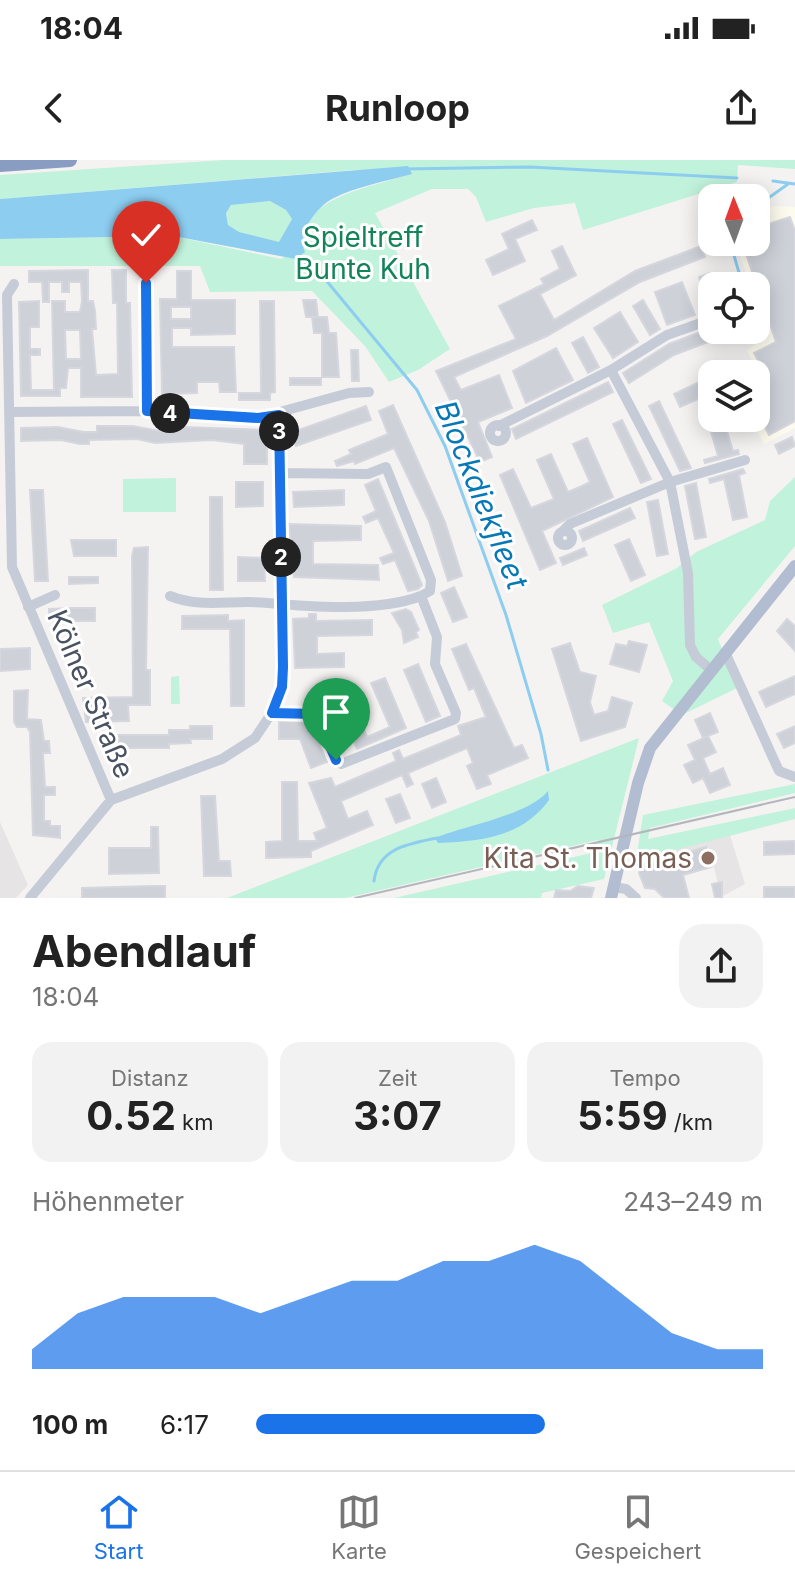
<!DOCTYPE html>
<html lang="de">
<meta charset="utf-8">
<style>
body{margin:0;font-family:Inter,sans-serif;background:#f2f2f2;color:#222;height:100vh;display:flex;flex-direction:column;font-size:30px;white-space:nowrap}
*{box-sizing:border-box;margin:0}
p{font-size:26px;color:#767676}
.icon{flex:none;width:44px;height:44px;fill:none;stroke:currentColor;stroke-width:2;stroke-linecap:round;stroke-linejoin:round}
.map{position:relative;height:738px;overflow:hidden}
.drawer{display:flex;flex-direction:column;background:#fff;flex:1}
.drawer>*{flex:none}
.needle{width:52px;rotate:359deg}
.buttons{position:absolute;left:698px;top:24px;display:grid;gap:16px}
.buttons a{display:grid;place-items:center;width:72px;height:72px;border-radius:16px;background:#fff;box-shadow:0 4px 20px #0003;font-size:40px}
.pin{position:absolute;display:grid;place-items:center;width:68px;height:68px;color:#fff;margin:-82px -34px;border-radius:50% 50% 50% 0;rotate:-45deg;box-shadow:0 0 8px #0007}
.pin .icon{rotate:45deg}
.km{position:absolute;width:40px;height:40px;margin:-20px;border-radius:50%;background:#222;color:#fff;font-size:22px;line-height:40px;text-align:center}
.round{display:grid;place-items:center;flex:none;width:84px;height:84px;border-radius:24px;background:#f2f2f2}
.headline{display:flex;align-items:center;justify-content:space-between;height:136px;padding:0 32px}
h1{font-size:44px;font-weight:700;line-height:60px}
.figures{display:grid;grid-template-columns:repeat(3,1fr);gap:12px;height:136px;padding:8px 32px}
.figures div{display:grid;align-content:center;border-radius:20px;background:#f2f2f2;text-align:center}
.figures b{font-size:40px;font-weight:700}
.figures small{font-size:22px;font-weight:400}
.figures p{font-size:22px}
.chart{height:224px;padding:16px 32px}
.chart p{display:flex;justify-content:space-between}
.chart svg{width:100%;height:144px;margin-top:8px;fill:#1a73e8;opacity:.7}
ul{padding:0 32px;list-style:none;font-size:26px}
li{display:grid;grid-template-columns:128px 96px 1fr;align-items:center;height:60px}
li i{height:20px;border-radius:10px;background:#1a73e8}
.status{display:flex;justify-content:space-between;align-items:center;height:56px;padding:0 40px;background:#fff;direction:ltr}
.status svg{height:22px;fill:currentColor}
header{display:flex;justify-content:space-between;align-items:center;height:104px;padding:0 32px;background:#fff;font-size:36px;font-weight:700}
.dock{display:flex;justify-content:space-around;align-items:center;height:112px;border-top:2px solid #e0e0e0;background:#fff;font-size:22px;color:#767676}
.dock a{display:grid;justify-items:center;gap:4px}
.dock .active{color:#1a73e8}
.map>svg:first-child{display:block}
.commercial{fill:#fdfbee}
.education{fill:#e6e4e4}
.green{fill:#c1f2db}
.water{fill:#8dcdf0;fill-rule:evenodd}
.lines{fill:none;stroke-linecap:round;stroke-linejoin:round}
.stream{stroke:#8dcdf0;stroke-width:3}
.building{fill:#ced1d8;stroke:#d6d7de;stroke-width:2;fill-rule:evenodd}
.minor{stroke:#c6ccd7;stroke-width:10}
.major{stroke:#b2bdd1;stroke-width:12}
.highway{stroke:#899dc2;stroke-width:14}
.tram{stroke:#b4b6bd;stroke-width:2}
.route-casing{stroke:#fff;stroke-width:16}
.route{stroke:#1a73e8;stroke-width:10}
.education-dot{fill:#8d6e63;stroke:#fff;stroke-width:3}
.labels{text-anchor:middle;stroke-width:6;stroke-linejoin:round;paint-order:stroke}
.park-label{font-size:28px;fill:#14825b;stroke:#fff}
.street-label{font-size:28px;fill:#495261;stroke:#fff}
.education-label{font-size:28px;fill:#785e54;stroke:#fff;text-anchor:end}
.water-label{font-size:30px;font-style:italic;fill:#0778b6;stroke:#fff}
</style>
<div class="status"><b>18:04</b><svg viewBox="0 0 49 12"><path d="M0 12V9h3v3zM5 12V6h3v6zM10 12V3h3v9zM15 12V0h3v12zM26 1h20v11H26zM47 4h2v5h-2z"/></svg></div>
<header><svg class="icon" aria-label="back" viewBox="0 0 24 24"><path d="M15 5l-7 7 7 7"/></svg>Runloop<svg class="icon" aria-label="share" viewBox="0 0 24 24"><path d="M12 15V3M7 8l5-5 5 5M5 13v7h14v-7"/></svg></header>
<div class="map">
<svg width="795" height="738" viewBox="0 0 795 738">
<rect width="100%" height="100%" fill="#f5f3f2"/>
<!-- commercial -->
<path class="commercial" d="M772,46L795,47V268L764,284L751,258H756V214H753L757,211L747,190L767,178L756,145V126H750L736,82H756V61Z"/>
<!-- education -->
<path class="education" d="M0,662L28,725L16,738H0Z
M730,675L745,724L721,737L714,707L683,715L676,689Z"/>
<!-- green -->
<path class="green" d="M224,0H795V9L738,5L737,22L583,70L575,43L534,48L486,62L476,37L468,29H432L375,53L450,189L418,210L389,222L365,186L312,131L210,132L200,106H0V79L173,76L281,99L302,86C301,33 377,28 411,13L409,9L353,10L0,39V15Z
M270,41L286,50L292,59L279,83L238,72L228,65L226,53L231,45Z
M795,317V386L718,479L737,528L682,555L662,541L673,521L649,462L613,473L602,445L677,408L696,392L765,360L770,341Z
M176,318V352H123V319Z
M179,516L180,544H171V517Z
M639,578L604,719L542,733L541,738H394L596,692L598,680L346,738H227Z
M795,624V633L650,668L648,679L795,648V659L636,700L643,655Z"/>
<!-- water -->
<path class="water" d="M408,6L412,14C387,21 354,27 332,39C316,48 296,74 305,92L296,99L173,76L0,79V39ZM270,41L286,50L292,59L279,82L239,72L228,65L226,53L231,45Z
M548,631L549,640C522,677 482,681 438,683L435,678C464,666 529,655 548,631Z"/>
<g class="lines">
<!-- stream -->
<path class="stream" d="M405,9L530,7L737,18
M773,21L795,24
M756,47L788,24
M730,82L743,126
M296,96L320,113L417,230L445,286L506,455L541,574L548,610
M750,180L753,170
M374,721C378,688 408,684 437,678"/>
</g>
<!-- building -->
<path class="building" d="M790,57L795,71V261L769,275L756,250V222L766,216L754,193L776,182L742,82H756V68Z
M532,60L537,70L515,79L525,101L493,115L486,100L509,89L502,74Z
M562,86L576,115L540,134L554,160L635,111L701,86L705,97L640,122L547,176L454,217L461,230L499,215L512,248L478,262L492,297L480,302L436,211L516,179L499,146L544,124L541,119L560,109L552,91Z
M88,110V141H93L95,151L96,169H92L96,215L118,214L117,143H113L112,110H126V143H130L132,237H81V208H68L66,228H60V236H21L19,142L39,141V167H30V189H40V195H30L31,230H54L52,141H65V152H80L82,141L81,122H69V132H62V122H49V142H43L42,122H29V111ZM65,170H80L81,199H66Z
M177,111H191V140H235V174L191,175V168H172V187H234L236,232H220L219,222H197V233L162,234L160,139H177ZM171,147H191V159H171Z
M710,113L716,126H712L711,151L699,117Z
M682,122L695,155L667,165L655,132Z
M303,140H316L318,157H306Z
M643,140L660,169L650,175L633,146Z
M260,141H274L275,232L270,233V240H239V233H261Z
M620,152L638,182L613,198L594,168Z
M312,157H327L329,173H336L339,217H322V173H314Z
M711,168L716,179L674,195L629,223L623,213L669,184Z
M583,177L599,207L588,213L572,183Z
M556,188L573,220L526,243L513,211Z
M351,190H358L359,221H352Z
M712,216V233L680,247L674,234Z
M290,218H321V225H290Z
M608,222L613,232L516,279L512,269Z
M659,241L679,283L691,308L680,311L653,254L649,246Z
M393,245L445,362L462,416L448,421L429,361L394,288L355,304L354,301L337,306L335,301L351,294L349,290L388,274L379,251Z
M366,246L371,260L296,286L290,273Z
M707,258H723L733,291L738,290L739,294L705,303L704,300L718,296Z
M622,260L651,319L641,323L613,264Z
M97,266H133L159,271L184,267L267,270V304H244V284L212,280L155,283L137,279L89,280V284H80L61,280L21,281V268L58,267L84,272H97Z
M792,277L795,286L779,294L775,285Z
M587,278L613,337L542,371L556,403L540,410L500,315L513,309L531,348L554,339L537,300L551,294L568,332L582,326L590,322L573,284Z
M743,309L745,313L739,315L747,357L733,360L724,319L710,323L709,319Z
M378,319L422,425L418,429L408,431L395,400L383,404L380,398L394,393L378,358L366,363L363,357L376,351L365,325Z
M236,322H263V346L236,347Z
M696,323L706,377L695,379L685,326Z
M30,330H43L48,421H35Z
M344,330V345L294,347L293,332Z
M210,337H222L223,430H210Z
M658,340L668,394L657,396L647,342Z
M630,348L635,358L583,381L579,371Z
M289,364L361,366V380L313,381V404L378,405L379,420L294,417Z
M629,379L645,415L631,421L615,385Z
M71,380H116V396H74Z
M148,387L146,510H150V545H128L129,561L86,562L83,538L133,537L132,396L134,388Z
M584,388L587,395L563,405L560,398Z
M238,397L264,398L265,421H238Z
M69,417H98V423L69,424Z
M454,427L467,457L453,462L441,433Z
M72,448H95V461H49V449Z
M406,449L411,452L419,470L416,472L418,477L404,483L402,470L392,453Z
M309,454H316V461L372,460V475L317,476V494L344,493V507L295,508L293,459L309,458Z
M228,455V461L244,460V546H231L230,469H182V456Z
M787,459L795,466V491L777,471Z
M629,481L647,485L639,512L610,504L616,484L627,486Z
M570,483L580,512L596,516L590,542L594,555L608,551L612,537L632,543L625,567L581,581L552,489Z
M466,484L514,588L522,585L528,598L487,615L491,624L477,629L467,606L473,603L467,588L408,613L413,624L407,627L402,615L341,641L348,659L367,651L373,665L311,691V697L266,698V682L282,681V622H297L298,681H317L314,673L327,668L309,623L331,618L335,627L396,601L393,593L399,590L403,599L461,575L458,566L461,565L486,557L474,528L469,530L452,489Z
M30,488V509L0,511V489Z
M418,504L440,556L426,562L404,510Z
M795,516V534L766,547L759,532Z
M385,518L406,568L357,589L335,538L349,533L367,577L390,567L371,523Z
M28,530L27,559L41,560L44,581H49L50,593H43L45,627H55V635H44V661H50V666H60V678L33,675L30,572L27,567H17L14,562V531Z
M710,553L718,572L703,578L695,560Z
M279,561L311,562L327,602L311,608L300,579H279Z
M190,566H212V579H190L191,583L169,584V588H105V575H169V570H190Z
M795,566V583L784,588L777,574Z
M708,576L716,592L703,598L710,614L723,608L730,625L710,633L703,618L693,623L684,605L695,600L688,585Z
M436,618L446,642L432,648L422,624Z
M400,634L410,658L396,663L386,639Z
M201,636H215L219,701H230L231,716H204Z
M151,667H158L159,713L109,714V688H151Z
M795,681V694L764,695V682Z
M706,687L711,707L683,715L689,738H664L655,729L645,728L639,713L641,705Z
M722,722V738H715L712,724Z
M150,726H165V738H82V728Z
M578,726L594,728L591,738H554L556,730L570,731Z
M764,727H795V738H764Z"/>
<g class="lines">
<!-- minor -->
<path class="minor" d="M146,123L147,251
M14,124L7,135L12,407L111,640
M611,210L670,322L688,413L690,485L696,497L711,510
M9,252L147,251L258,258L349,233L369,232
M490 273a8 8 0 1 1 16 0a8 8 0 1 1-16 0Z
M499,266L611,210L667,175L712,159
M558 378a7 7 0 1 1 14 0a7 7 0 1 1-14 0Z
M563,371L570,364L670,322L745,300
M170,436C202,449 234,439 268,443C312,447 379,452 421,436
M28,447L55,435
M725,492L779,611L795,617
M272,553L316,554L336,600L341,604L455,559L456,553L435,504L437,477L421,436L430,431L431,420L386,307L368,314L280,313
M613,727L626,729L636,738
M30,738L111,640L222,599L255,578L277,545L283,507L279,255"/>
<!-- major -->
<path class="major" d="M611,738L638,623L650,588L795,406"/>
<!-- highway -->
<path class="highway" d="M0,5L70,0"/>
<!-- tram -->
<path class="tram" d="M355,738L795,637"/>
</g>
<g class="lines">
<defs>
<path id="route" d="M146,123L147,251L258,258L279,255L283,507L282,527L272,553L316,554L336,600"/>
</defs>
<!-- route casing -->
<use href="#route" class="route-casing"/>
<!-- route -->
<use href="#route" class="route"/>
</g>
<!-- markers -->
<circle class="education-dot" cx="708" cy="698" r="8"/>
<g class="labels">
<!-- park labels -->
<g class="park-label">
<text x="363" y="87">Spieltreff<tspan x="363" dy="32">Bunte Kuh</tspan></text>
</g>
<!-- street labels -->
<g class="street-label">
<text transform="translate(91 534) rotate(67)" y="10">Kölner Straße</text>
</g>
<!-- education labels -->
<g class="education-label">
<text x="692" y="708">Kita St. Thomas</text>
</g>
<!-- water labels -->
<g class="water-label">
<text transform="translate(481 335) rotate(68)" y="10">Blockdiekfleet</text>
</g>
</g>
</svg>
<div class="buttons">
<a><svg class="needle" viewBox="-14 -14 28 28"><path d="M0-13l5 13h-10z" fill="#e53935"/><path d="M0 13l5-13h-10z" fill="#767676"/></svg></a>
<a><svg class="icon" aria-label="locate" viewBox="0 0 24 24"><circle cx="12" cy="12" r="6"/><path d="M12 2v4M12 18v4M2 12h4M18 12h4"/></svg></a>
<a><svg class="icon" aria-label="layers" viewBox="0 0 24 24"><path d="M12 4l9 5-9 5-9-5zM3 14l9 5 9-5"/></svg></a>
</div>
<div class="pin" style="left:336px;top:600px;background:#1e9e55"><svg class="icon" aria-label="arrive" viewBox="0 0 24 24"><path d="M6 21V4h12l-3 4 3 4H6"/></svg></div>
<div class="pin" style="left:146px;top:123px;background:#d93025"><svg class="icon" aria-label="check" viewBox="0 0 24 24"><path d="M5 12l5 5 9-10"/></svg></div>
<b class="km" style="left:281px;top:397px">2</b>
<b class="km" style="left:279px;top:271px">3</b>
<b class="km" style="left:170px;top:253px">4</b>
</div>
<section class="drawer">
<div class="headline"><div><h1>Abendlauf</h1><p>18:04</p></div><a class="round"><svg class="icon" aria-label="share" viewBox="0 0 24 24"><path d="M12 15V3M7 8l5-5 5 5M5 13v7h14v-7"/></svg></a></div>
<div class="figures">
<div><p>Distanz</p><b>0.52<small> km</small></b></div>
<div><p>Zeit</p><b>3:07</b></div>
<div><p>Tempo</p><b>5:59<small> /km</small></b></div>
</div>
<div class="chart"><p><span>Höhenmeter</span>243–249 m</p>
<svg viewBox="0 0 160 44" preserveAspectRatio="none"><path d="M0 44V38L10 27L20 22L30 22L40 22L50 27L60 22L70 17L80 17L90 11L100 11L110 6L120 11L130 22L140 33L150 38L160 38V44z"/></svg>
</div>
<ul>
<li><b>100 m</b>6:17<i style="width:57%"></i></li>
</ul>
</section>
<nav class="dock">
<a class="active"><svg class="icon" aria-label="home" viewBox="0 0 24 24"><path d="M3 11l9-7 9 7M6 9v11h12V9"/></svg>Start</a>
<a><svg class="icon" aria-label="map" viewBox="0 0 24 24"><path d="M3 6l6-2 6 2 6-2v14l-6 2-6-2-6 2zM9 4v14M15 6v14"/></svg>Karte</a>
<a><svg class="icon" aria-label="saved" viewBox="0 0 24 24"><path d="M7 4h10v16l-5-4-5 4z"/></svg>Gespeichert</a>
</nav>
